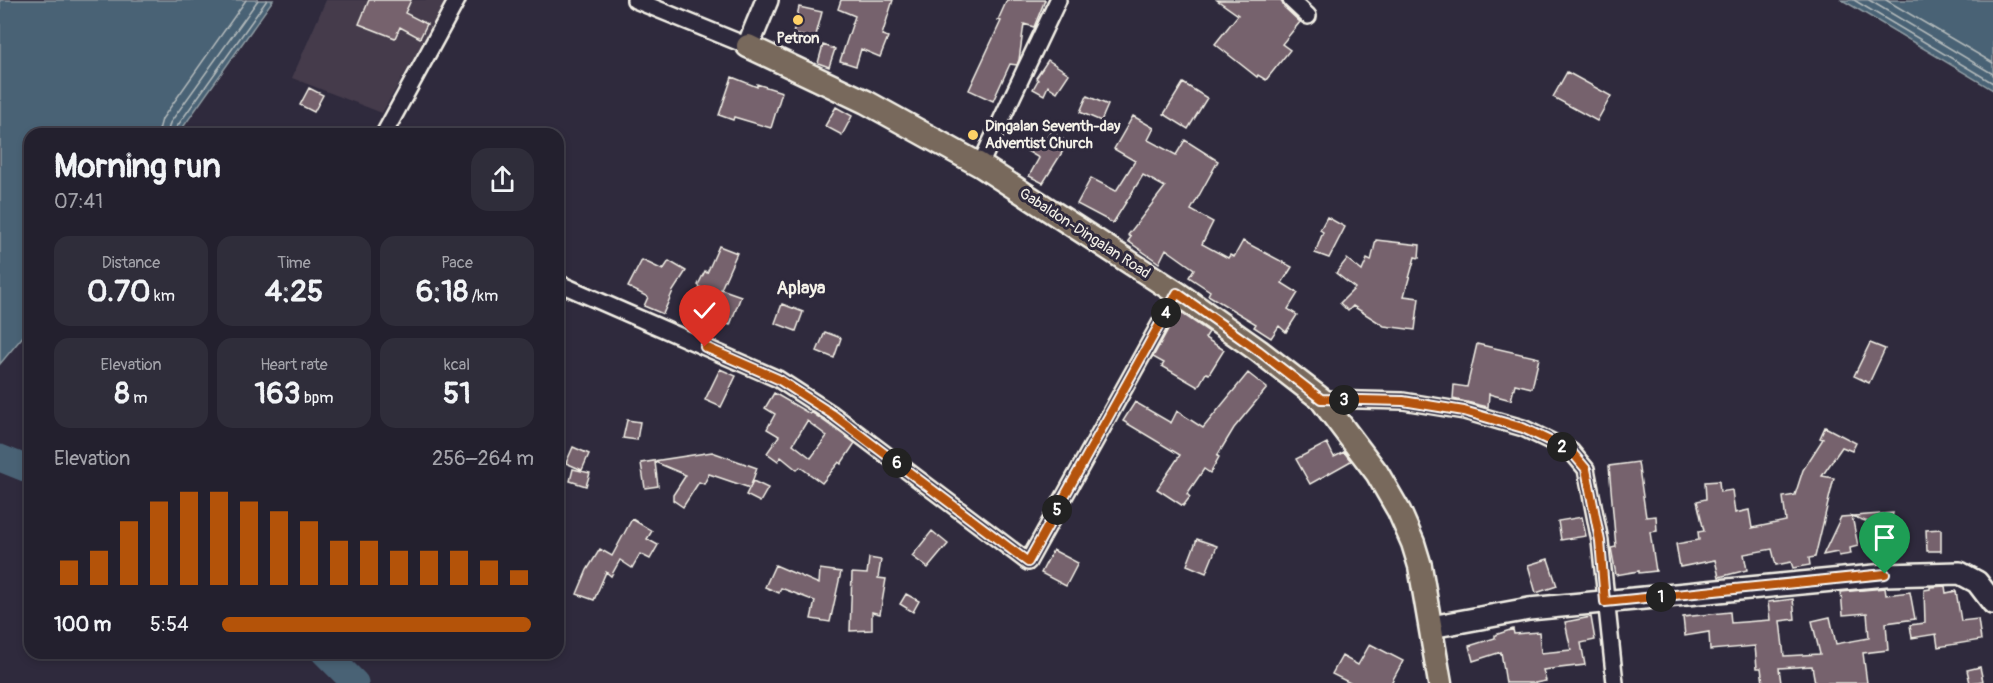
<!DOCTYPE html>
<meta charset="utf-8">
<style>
body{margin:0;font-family:Pangolin,sans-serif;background:#2f2d3a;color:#f1f3f6;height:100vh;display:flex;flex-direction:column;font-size:22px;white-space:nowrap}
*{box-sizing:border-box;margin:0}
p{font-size:20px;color:#a3a3aa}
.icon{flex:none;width:33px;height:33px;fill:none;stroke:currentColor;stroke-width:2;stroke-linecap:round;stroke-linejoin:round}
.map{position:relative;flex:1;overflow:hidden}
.side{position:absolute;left:24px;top:128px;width:540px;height:531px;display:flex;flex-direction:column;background:#23202e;border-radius:18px;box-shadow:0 3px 9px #0003,0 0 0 2px #403e4a}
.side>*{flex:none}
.pin{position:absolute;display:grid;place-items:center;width:51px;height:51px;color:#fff;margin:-62px -26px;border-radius:50% 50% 50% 0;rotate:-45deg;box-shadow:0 0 6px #0007}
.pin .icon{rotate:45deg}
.km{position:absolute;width:30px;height:30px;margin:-15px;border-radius:50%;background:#222;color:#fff;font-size:16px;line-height:30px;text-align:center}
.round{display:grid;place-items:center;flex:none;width:63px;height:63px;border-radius:18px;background:#2f2d3a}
.headline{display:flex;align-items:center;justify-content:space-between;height:102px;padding:0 30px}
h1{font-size:33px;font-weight:800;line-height:45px}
.metrics{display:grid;grid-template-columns:repeat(3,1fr);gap:9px;height:102px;padding:6px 30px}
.metrics div{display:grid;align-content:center;border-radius:15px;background:#2f2d3a;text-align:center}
.metrics b{font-size:30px;font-weight:800}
.metrics small{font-size:16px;font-weight:400}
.metrics p{font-size:16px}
.chart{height:168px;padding:12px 30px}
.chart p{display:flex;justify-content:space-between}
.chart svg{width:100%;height:108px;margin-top:6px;stroke:#b45309;stroke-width:6}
ul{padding:0 30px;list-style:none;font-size:20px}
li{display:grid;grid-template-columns:96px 72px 1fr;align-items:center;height:45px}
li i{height:15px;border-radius:8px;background:#b45309}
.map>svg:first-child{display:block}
.built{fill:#443b4b}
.water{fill:#4a6274;stroke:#8e9ba2;stroke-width:1.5}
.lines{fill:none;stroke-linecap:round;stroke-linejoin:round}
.shore{stroke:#b0b8ba;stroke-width:1.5}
.river{stroke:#4a6274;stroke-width:27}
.building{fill:#76626d;stroke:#f4f1e8;stroke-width:1.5;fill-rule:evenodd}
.street-casing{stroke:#f4f1e8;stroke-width:20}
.secondary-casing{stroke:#f4f1e8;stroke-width:26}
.primary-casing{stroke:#f4f1e8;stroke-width:27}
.street{stroke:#2f2a3d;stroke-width:15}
.secondary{stroke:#2f2a3d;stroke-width:21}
.primary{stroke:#78695c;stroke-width:22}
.route-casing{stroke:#fff;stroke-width:12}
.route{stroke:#b45309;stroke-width:8}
.poi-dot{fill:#ffd166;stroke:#2f2a3d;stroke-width:2}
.labels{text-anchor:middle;stroke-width:6;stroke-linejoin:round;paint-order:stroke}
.poi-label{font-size:15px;font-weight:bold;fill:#f4f1e8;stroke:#2f2a3d}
.street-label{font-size:15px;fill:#f4f1e8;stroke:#2f2a3d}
.quarter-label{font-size:18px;font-weight:bold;fill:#f4f1e8;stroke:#2f2a3d}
</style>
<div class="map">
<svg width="1993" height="683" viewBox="0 0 1993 683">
<rect width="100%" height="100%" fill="#2f2a3d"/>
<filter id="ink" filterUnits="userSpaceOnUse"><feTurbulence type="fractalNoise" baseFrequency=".0167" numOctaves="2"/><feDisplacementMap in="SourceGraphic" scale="12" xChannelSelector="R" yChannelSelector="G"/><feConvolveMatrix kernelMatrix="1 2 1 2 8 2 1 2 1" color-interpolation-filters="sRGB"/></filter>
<g filter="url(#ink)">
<!-- built -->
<path class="built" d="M326,0H447L382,113L292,78Z"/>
<!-- water -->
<path class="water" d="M0,0H273L179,133L30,134V328L0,364Z
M1842,0H1993V90L1856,8Z"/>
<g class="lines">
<!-- shore -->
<path class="shore" d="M1854,0L1993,83
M1869,0L1993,74
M1886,0L1993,63
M158,134L162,119L246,0
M167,134L170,123L258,0
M174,134L176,128L267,0"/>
<!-- river -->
<path class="river" d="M0,458L30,470
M324,652L355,683"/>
</g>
<!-- building -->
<path class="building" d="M369,0H411L405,13L427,24L420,38L400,27L395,38L359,24Z
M841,0H893L882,35L888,37L880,57L861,49L856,66L840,61L855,16L838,9Z
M1007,0H1045L1034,27L1024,24L1019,60L1017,65L1010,64L993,101L969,90L1001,21L998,20Z
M1217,0H1281L1284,7L1300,22L1282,44L1290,50L1266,80L1258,75L1257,77L1215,44L1238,15Z
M799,7L822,12L815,39L793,34Z
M823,45L835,49L829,67L818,63Z
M1048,60L1069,74L1057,92L1048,86L1044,95L1033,89L1038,80L1036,78Z
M1567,72L1611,96L1597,121L1553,97Z
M732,77L757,87V84L782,92L771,128L734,117L733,120L719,115Z
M1183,83L1207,98L1188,129L1164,114Z
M309,88L323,95L314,112L300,105Z
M1087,96L1108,105L1101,121L1080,112Z
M836,107L852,116L842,135L825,126Z
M1133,116L1154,128L1148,140L1176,155L1185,140L1218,161L1191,210L1213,222L1202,244L1228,258L1230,255L1234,257L1243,241L1292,267L1282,283L1298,293L1288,309L1297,315L1286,332L1279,326L1271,338L1254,327L1256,324L1208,295L1210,291L1189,277L1194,269L1166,249L1159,263L1128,241L1131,237L1128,235L1165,187L1143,175L1113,223L1077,204L1091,178L1116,191L1135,161L1114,149Z
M1052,131L1068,143L1043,183L1029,176L1039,158L1027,151L1034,140L1042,144Z
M1327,217L1345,227L1329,258L1315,253L1323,232L1320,230Z
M1376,240L1420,245L1419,258L1415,257L1404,296L1419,298L1415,330L1384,326L1353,306L1348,311L1340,303L1355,288L1336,273L1347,259L1362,271L1367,259L1371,261Z
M719,246L737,253L721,289L741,296L730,325L690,310L700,287L698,285L705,271L707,273Z
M642,260L663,270L669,261L686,271L673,291L663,314L644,306L648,297L628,287Z
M782,304L803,312L796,331L775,323Z
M1178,311L1209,332L1205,338L1224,350L1209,374L1206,373L1198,387L1162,366L1164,363L1153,357Z
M825,332L841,338L834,358L817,351Z
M1870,343L1885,349L1869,383L1854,376Z
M1477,344L1539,358L1532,388L1515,384L1511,400L1489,394L1488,407L1453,399L1454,385L1467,387Z
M720,369L736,376L721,407L705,400Z
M1248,373L1267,388L1234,428L1217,456L1219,457L1210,473L1204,469L1187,494L1190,497L1183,506L1157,489L1180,455L1123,421L1135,402L1171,423L1177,411L1203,428Z
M774,393L810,414L811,412L855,443L841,464L839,462L822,483L800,467L797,470L781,457L778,461L767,453L779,436L767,429L775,414L765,408ZM807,421L827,436L811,458L793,444Z
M627,420L640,422L637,440L623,438Z
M1825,427L1856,443L1852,451L1842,447L1822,476L1834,478L1815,557L1809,558L1810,565L1793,568L1791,562L1776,565L1772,549L1744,554L1747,570L1719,577L1715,560L1680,567L1676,544L1699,540L1698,532L1704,531L1697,501L1706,499L1705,482L1719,481L1720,492L1732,490L1735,513L1749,510L1752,528L1786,521L1783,497L1795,495L1803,470L1823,439L1820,438Z
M1327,443L1334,457L1344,452L1351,461L1310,484L1296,459Z
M573,447L589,454L582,470L566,463Z
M712,452L757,468L750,488L709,474L704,484L699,482L683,507L673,500V495L686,475L655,462L658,486L645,488L641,463Z
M1638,462L1646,517L1656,516L1657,531L1650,532L1656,571L1639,573V571L1616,575L1611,548L1616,547L1609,466Z
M573,469L590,473L586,486L570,481Z
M753,481L768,488L760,502L746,495Z
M1893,513L1889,530L1852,516L1858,546L1850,548L1851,554L1839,556L1838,552L1823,555L1841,517Z
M1582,517L1586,536L1561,540L1558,521Z
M632,519L652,531L647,539L658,545L650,559L640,554L632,568L620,560L611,576L606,572L594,600L577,594L587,570L600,549L612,556Z
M1941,529V551H1927L1926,530Z
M932,531L948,544L928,568L912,556Z
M1898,531L1902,551L1887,554L1884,534Z
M1197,539L1217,546L1206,573L1187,565Z
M1053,550L1078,563L1066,586L1041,573Z
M869,558L881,560L878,578L886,579L880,614L872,612V630L850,631L852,573L867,574Z
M1548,559L1557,586L1536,593L1528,565Z
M775,565L819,584L820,569L841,572L830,622L811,619L815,601L781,588L779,593L765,587Z
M1945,586L1946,593L1956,591L1961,621L1978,619L1981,640L1938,647L1936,634L1912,638L1910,625L1925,623L1924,590L1930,589V587Z
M1885,588L1886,595L1910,592L1915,619L1886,623L1888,650L1863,653L1867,683H1815L1812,666L1779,668L1781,683H1763L1761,668H1757L1755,646L1710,650L1709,632L1685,636L1683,617L1730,612L1731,623L1770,620L1768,602L1793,599L1795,619L1780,621L1784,656L1820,654L1812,621L1830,617L1836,644L1869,638L1867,613L1843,615L1841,592Z
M906,594L919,601L913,612L900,604Z
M1591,617L1595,640L1581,643L1585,665L1543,670L1546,681L1535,683H1506L1501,652L1473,661L1469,646L1495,638V635L1513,629L1514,634L1539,632L1541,653L1571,650L1565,622Z
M1370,644L1403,661L1391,683H1350L1332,674L1342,656L1358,665Z
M1980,667L1983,681L1970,683L1967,670Z"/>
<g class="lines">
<defs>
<path id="street" d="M635,0L748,46
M1291,0L1308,16
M384,134L457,0
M980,165L1058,0
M558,283L778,379L832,414L1028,562L1177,293
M1321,399L1403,401L1464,411L1523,428L1571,451L1586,469L1600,541L1615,683"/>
<path id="secondary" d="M748,46L767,0
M1431,627L1529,609L1885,575L1960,573L1977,582L1993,603"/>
<path id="primary" d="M748,46L866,102L980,165L1177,293L1259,351L1321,399L1377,473L1399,511L1413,543L1420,566L1440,683"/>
</defs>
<!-- street casing -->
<use href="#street" class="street-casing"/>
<!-- secondary casing -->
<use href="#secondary" class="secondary-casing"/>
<!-- primary casing -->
<use href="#primary" class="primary-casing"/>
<!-- street -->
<use href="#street" class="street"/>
<!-- secondary -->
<use href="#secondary" class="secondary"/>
<!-- primary -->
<use href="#primary" class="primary"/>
</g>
</g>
<g class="lines" filter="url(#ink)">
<defs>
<path id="route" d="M705,347L778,379L832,414L1028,562L1177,293L1259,351L1321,399L1403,401L1464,411L1523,428L1571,451L1586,469L1600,541L1605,602L1885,574"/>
</defs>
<!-- route casing -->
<use href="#route" class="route-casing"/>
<!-- route -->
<use href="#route" class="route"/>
</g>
<!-- markers -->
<g class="poi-dot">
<circle cx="798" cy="20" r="6"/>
<circle cx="973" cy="135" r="6"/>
</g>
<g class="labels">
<!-- poi labels -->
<g class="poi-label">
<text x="798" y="43">Petron</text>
<text x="985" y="131" text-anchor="start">Dingalan Seventh-day<tspan x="985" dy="17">Adventist Church</tspan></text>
</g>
<!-- street labels -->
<g class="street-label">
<text transform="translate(1085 233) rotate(33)" y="5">Gabaldon-Dingalan Road</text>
</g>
<!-- quarter labels -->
<g class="quarter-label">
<text x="801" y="294">Aplaya</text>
</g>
</g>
</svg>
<div class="pin" style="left:1885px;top:574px;background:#1e9e55"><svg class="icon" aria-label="arrive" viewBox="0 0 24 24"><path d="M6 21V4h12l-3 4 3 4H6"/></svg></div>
<div class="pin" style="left:705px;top:347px;background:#d93025"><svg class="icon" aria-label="check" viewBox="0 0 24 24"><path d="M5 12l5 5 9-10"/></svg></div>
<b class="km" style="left:1661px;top:597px">1</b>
<b class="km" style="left:1562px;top:447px">2</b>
<b class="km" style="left:1344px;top:400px">3</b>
<b class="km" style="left:1166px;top:313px">4</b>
<b class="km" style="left:1057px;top:510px">5</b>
<b class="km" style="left:897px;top:463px">6</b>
<section class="side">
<div class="headline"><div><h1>Morning run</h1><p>07:41</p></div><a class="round"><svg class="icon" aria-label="share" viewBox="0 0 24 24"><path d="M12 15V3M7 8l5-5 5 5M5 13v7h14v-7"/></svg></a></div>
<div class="metrics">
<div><p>Distance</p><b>0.70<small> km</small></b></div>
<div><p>Time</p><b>4:25</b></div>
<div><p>Pace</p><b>6:18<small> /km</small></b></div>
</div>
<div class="metrics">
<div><p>Elevation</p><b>8<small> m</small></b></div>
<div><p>Heart rate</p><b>163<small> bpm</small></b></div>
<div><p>kcal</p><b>51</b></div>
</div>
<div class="chart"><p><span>Elevation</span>256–264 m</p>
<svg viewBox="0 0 160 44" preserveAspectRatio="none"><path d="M5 44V34M15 44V30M25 44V18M35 44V10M45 44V6M55 44V6M65 44V10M75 44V14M85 44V18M95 44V26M105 44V26M115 44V30M125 44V30M135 44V30M145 44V34M155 44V38"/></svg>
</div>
<ul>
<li><b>100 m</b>5:54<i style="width:99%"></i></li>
</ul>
</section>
</div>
